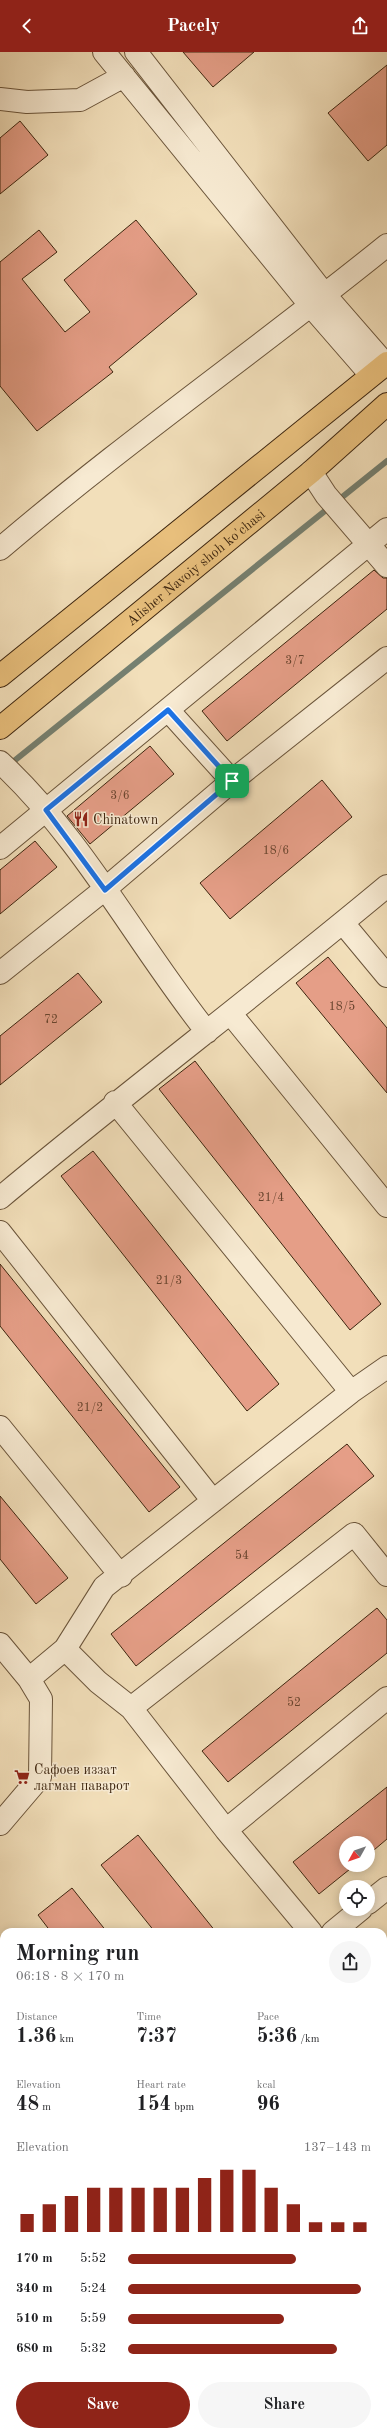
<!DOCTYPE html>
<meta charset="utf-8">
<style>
body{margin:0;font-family:"Old Standard TT",serif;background:#f6f6f6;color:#202124;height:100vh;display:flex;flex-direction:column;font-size:15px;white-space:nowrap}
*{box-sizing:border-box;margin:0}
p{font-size:13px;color:#757577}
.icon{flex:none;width:22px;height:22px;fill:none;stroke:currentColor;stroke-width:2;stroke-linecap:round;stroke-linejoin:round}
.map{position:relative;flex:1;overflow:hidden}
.side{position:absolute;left:0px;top:1876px;width:387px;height:508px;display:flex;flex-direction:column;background:#fff;border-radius:12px 12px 0 0;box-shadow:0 2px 10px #0003}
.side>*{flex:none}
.needle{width:26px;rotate:230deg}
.controls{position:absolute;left:339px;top:1784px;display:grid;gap:8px}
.controls a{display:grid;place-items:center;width:36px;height:36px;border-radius:50%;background:#fff;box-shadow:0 2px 10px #0003;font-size:20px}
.pin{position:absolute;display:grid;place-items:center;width:34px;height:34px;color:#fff;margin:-17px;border-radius:8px;box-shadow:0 2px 6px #0006}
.round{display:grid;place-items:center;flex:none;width:42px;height:42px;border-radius:21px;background:#f6f6f6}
.summary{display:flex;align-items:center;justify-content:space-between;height:68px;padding:0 16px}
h1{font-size:22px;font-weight:700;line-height:30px}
.stats{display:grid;grid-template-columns:repeat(3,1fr);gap:6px;height:68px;padding:4px 16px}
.stats div{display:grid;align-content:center}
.stats b{font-size:20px;font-weight:700}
.stats small{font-size:11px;font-weight:400}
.stats p{font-size:11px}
.chart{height:112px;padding:8px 16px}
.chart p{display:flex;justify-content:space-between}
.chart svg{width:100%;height:72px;margin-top:4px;stroke:#8f2418;stroke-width:6}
.action{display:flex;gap:8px;margin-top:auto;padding:8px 16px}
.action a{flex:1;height:46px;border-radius:24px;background:#8f2418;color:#fff;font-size:16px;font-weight:700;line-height:46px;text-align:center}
.action a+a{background:#f6f6f6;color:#202124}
ul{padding:0 16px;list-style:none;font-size:13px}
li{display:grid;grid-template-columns:64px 48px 1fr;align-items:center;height:30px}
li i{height:10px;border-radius:5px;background:#8f2418}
header{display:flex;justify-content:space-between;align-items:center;height:52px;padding:0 16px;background:#8f2418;color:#fff;font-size:18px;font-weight:700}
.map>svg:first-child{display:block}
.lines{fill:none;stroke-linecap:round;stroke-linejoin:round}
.stream{stroke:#758071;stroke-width:6}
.building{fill:#e59e87;stroke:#3d250f}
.minor-casing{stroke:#6a543a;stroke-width:24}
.major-casing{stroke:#3d250f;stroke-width:24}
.minor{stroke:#f7ead2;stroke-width:22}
.major{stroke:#e9c07d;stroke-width:22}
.route-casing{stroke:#fff;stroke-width:8}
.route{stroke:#1a73e8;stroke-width:5}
.labels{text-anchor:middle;stroke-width:3;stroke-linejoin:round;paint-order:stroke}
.number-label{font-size:12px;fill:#67432d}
.street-label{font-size:14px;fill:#3d250f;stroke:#f7ead2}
.poi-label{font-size:14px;fill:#3d250f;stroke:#f7ead2;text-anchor:start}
</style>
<header><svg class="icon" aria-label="back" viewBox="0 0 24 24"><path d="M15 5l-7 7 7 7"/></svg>Pacely<svg class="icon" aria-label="share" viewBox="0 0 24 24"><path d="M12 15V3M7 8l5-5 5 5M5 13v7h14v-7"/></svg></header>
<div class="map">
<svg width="387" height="2384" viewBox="0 0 387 2384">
<rect width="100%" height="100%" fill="#f2dfba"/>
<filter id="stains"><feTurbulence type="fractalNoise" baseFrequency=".005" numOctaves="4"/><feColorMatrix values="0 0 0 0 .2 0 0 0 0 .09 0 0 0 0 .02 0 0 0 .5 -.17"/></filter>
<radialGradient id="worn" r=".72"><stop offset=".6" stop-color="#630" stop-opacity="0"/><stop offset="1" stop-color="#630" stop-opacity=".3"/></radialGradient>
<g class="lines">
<!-- stream -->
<path class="stream" d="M9,713L387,409"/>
</g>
<!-- building -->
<path class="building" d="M183,0H254L213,35Z
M387,13V93L368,109L328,61Z
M20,69L48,103L0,142V86Z
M136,168L197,242L109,315L113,320L37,379L0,334V210L39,178L57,200L22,227L65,280L90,260L64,228Z
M374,518L383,526H387V557L227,689L202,659Z
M150,694L174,722L90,792L67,764Z
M322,728L352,765L230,867L200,831Z
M35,789L57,815L0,862V818Z
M328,905L387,976V1041L296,931Z
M78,921L102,950L0,1033V984Z
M195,1009L381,1252L350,1278L159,1037Z
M93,1099L279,1332L247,1359L61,1124Z
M0,1212L180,1435L149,1460L0,1274Z
M347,1392L374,1424L136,1614L111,1582Z
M0,1444L68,1526L36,1552L0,1507Z
M377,1556L387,1568V1601L228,1730L202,1699Z
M387,1735V1787L368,1803V1791H346V1813H355L319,1842L293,1810Z
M138,1783L216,1880H155L101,1813Z
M72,1836L107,1880H51L38,1863Z"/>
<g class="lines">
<defs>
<path id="minor" d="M104,0L311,254L371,323
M136,0L325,243L385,312
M0,47L27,50L80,48L124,24
M311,420L326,443L387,514
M0,497C125,390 260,296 387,193
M168,658L232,729
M0,710C83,787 137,892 207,980
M0,796L387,477
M343,871L387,924
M0,921L105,837L232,729L387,606
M231,962L387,1154
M115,1050L351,1340
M0,1146C127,1040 260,940 387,834
M0,1180L213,1449
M0,1375L121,1524
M0,1592L29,1627L41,1647L40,1725L0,1772
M65,1597L98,1630L131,1656L226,1778L311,1880
M29,1627L65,1597L104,1535L351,1340L387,1315
M131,1656L354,1482L387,1523
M226,1778L387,1646
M368,1851L387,1836
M333,1880L361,1857
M383,1969L387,1974
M383,2057L387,2054
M383,2077L387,2082
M0,2133L4,2138
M0,2211L4,2216
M383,2278L387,2275
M383,2329L387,2326
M165,2380L168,2384
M252,2384L257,2380
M314,2384L319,2380"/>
<g id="major">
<path d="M0,624L387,311"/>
<path id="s1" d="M0,676L311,420L387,352"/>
</g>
</defs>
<!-- minor casing -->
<use href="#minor" class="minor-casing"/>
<!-- major casing -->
<use href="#major" class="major-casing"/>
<!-- minor -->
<use href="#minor" class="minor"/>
<!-- major -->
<use href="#major" class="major"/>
</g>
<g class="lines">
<defs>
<path id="route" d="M168,658L232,729L105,838L46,758Z"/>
</defs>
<!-- route casing -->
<use href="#route" class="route-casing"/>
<!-- route -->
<use href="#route" class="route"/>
</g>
<!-- icons -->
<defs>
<symbol id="restaurant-bare" viewBox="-9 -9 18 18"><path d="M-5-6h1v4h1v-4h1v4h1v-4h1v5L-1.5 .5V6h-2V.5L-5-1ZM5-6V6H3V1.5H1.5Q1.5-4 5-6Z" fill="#8f2418" stroke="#f7ead2" stroke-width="2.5" paint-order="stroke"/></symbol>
<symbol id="supermarket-bare" viewBox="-9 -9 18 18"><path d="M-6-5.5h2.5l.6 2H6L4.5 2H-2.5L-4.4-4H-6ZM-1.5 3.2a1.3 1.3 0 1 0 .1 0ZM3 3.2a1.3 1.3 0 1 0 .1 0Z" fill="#8f2418" stroke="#f7ead2" stroke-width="2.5" paint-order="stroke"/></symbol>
</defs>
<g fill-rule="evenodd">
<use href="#restaurant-bare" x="70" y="756" width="22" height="22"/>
<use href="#supermarket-bare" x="11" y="1714" width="22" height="22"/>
</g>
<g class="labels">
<!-- number labels -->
<g class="number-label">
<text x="295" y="612">3/7</text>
<text x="120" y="747">3/6</text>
<text x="276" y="802">18/6</text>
<text x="342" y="958">18/5</text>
<text x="51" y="971">72</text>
<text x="271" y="1149">21/4</text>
<text x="169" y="1232">21/3</text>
<text x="90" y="1359">21/2</text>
<text x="242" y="1507">54</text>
<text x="294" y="1654">52</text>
</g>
<!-- street labels -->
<g class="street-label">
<text dy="5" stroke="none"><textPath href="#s1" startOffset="253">Alisher Navoiy shoh ko'chasi</textPath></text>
</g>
<!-- poi labels -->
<g class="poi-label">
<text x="93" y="772">Chinatown</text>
<text x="34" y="1722">Сафоев иззат<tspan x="34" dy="16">лагман паварот</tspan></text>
</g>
</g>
<rect width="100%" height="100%" filter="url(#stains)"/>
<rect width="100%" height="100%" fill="url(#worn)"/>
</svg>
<div class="controls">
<a><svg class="needle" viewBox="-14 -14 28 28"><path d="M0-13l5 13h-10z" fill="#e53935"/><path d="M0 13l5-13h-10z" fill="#757577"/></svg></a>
<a><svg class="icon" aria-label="locate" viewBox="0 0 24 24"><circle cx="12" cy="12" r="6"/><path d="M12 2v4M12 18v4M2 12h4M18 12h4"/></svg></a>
</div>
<div class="pin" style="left:232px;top:729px;background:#1e9e55"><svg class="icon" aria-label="arrive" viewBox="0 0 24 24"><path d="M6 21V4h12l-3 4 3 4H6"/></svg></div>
<section class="side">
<div class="summary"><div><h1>Morning run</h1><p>06:18 · 8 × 170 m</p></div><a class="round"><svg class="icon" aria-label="share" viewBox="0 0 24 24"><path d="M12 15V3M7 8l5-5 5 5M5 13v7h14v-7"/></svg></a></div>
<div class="stats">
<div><p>Distance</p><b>1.36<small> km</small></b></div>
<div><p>Time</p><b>7:37</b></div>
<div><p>Pace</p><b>5:36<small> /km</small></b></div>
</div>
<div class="stats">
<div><p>Elevation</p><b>48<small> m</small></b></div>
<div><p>Heart rate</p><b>154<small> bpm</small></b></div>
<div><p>kcal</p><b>96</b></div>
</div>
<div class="chart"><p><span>Elevation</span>137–143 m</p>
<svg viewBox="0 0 160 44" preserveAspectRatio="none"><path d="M5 44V33M15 44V27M25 44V22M35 44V17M45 44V17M55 44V17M65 44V17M75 44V17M85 44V11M95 44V6M105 44V6M115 44V17M125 44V27M135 44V38M145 44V38M155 44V38"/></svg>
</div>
<ul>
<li><b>170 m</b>5:52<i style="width:69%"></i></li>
<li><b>340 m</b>5:24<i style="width:96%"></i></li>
<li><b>510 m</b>5:59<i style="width:64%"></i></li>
<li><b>680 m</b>5:32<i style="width:86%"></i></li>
</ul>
<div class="action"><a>Save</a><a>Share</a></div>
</section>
</div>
